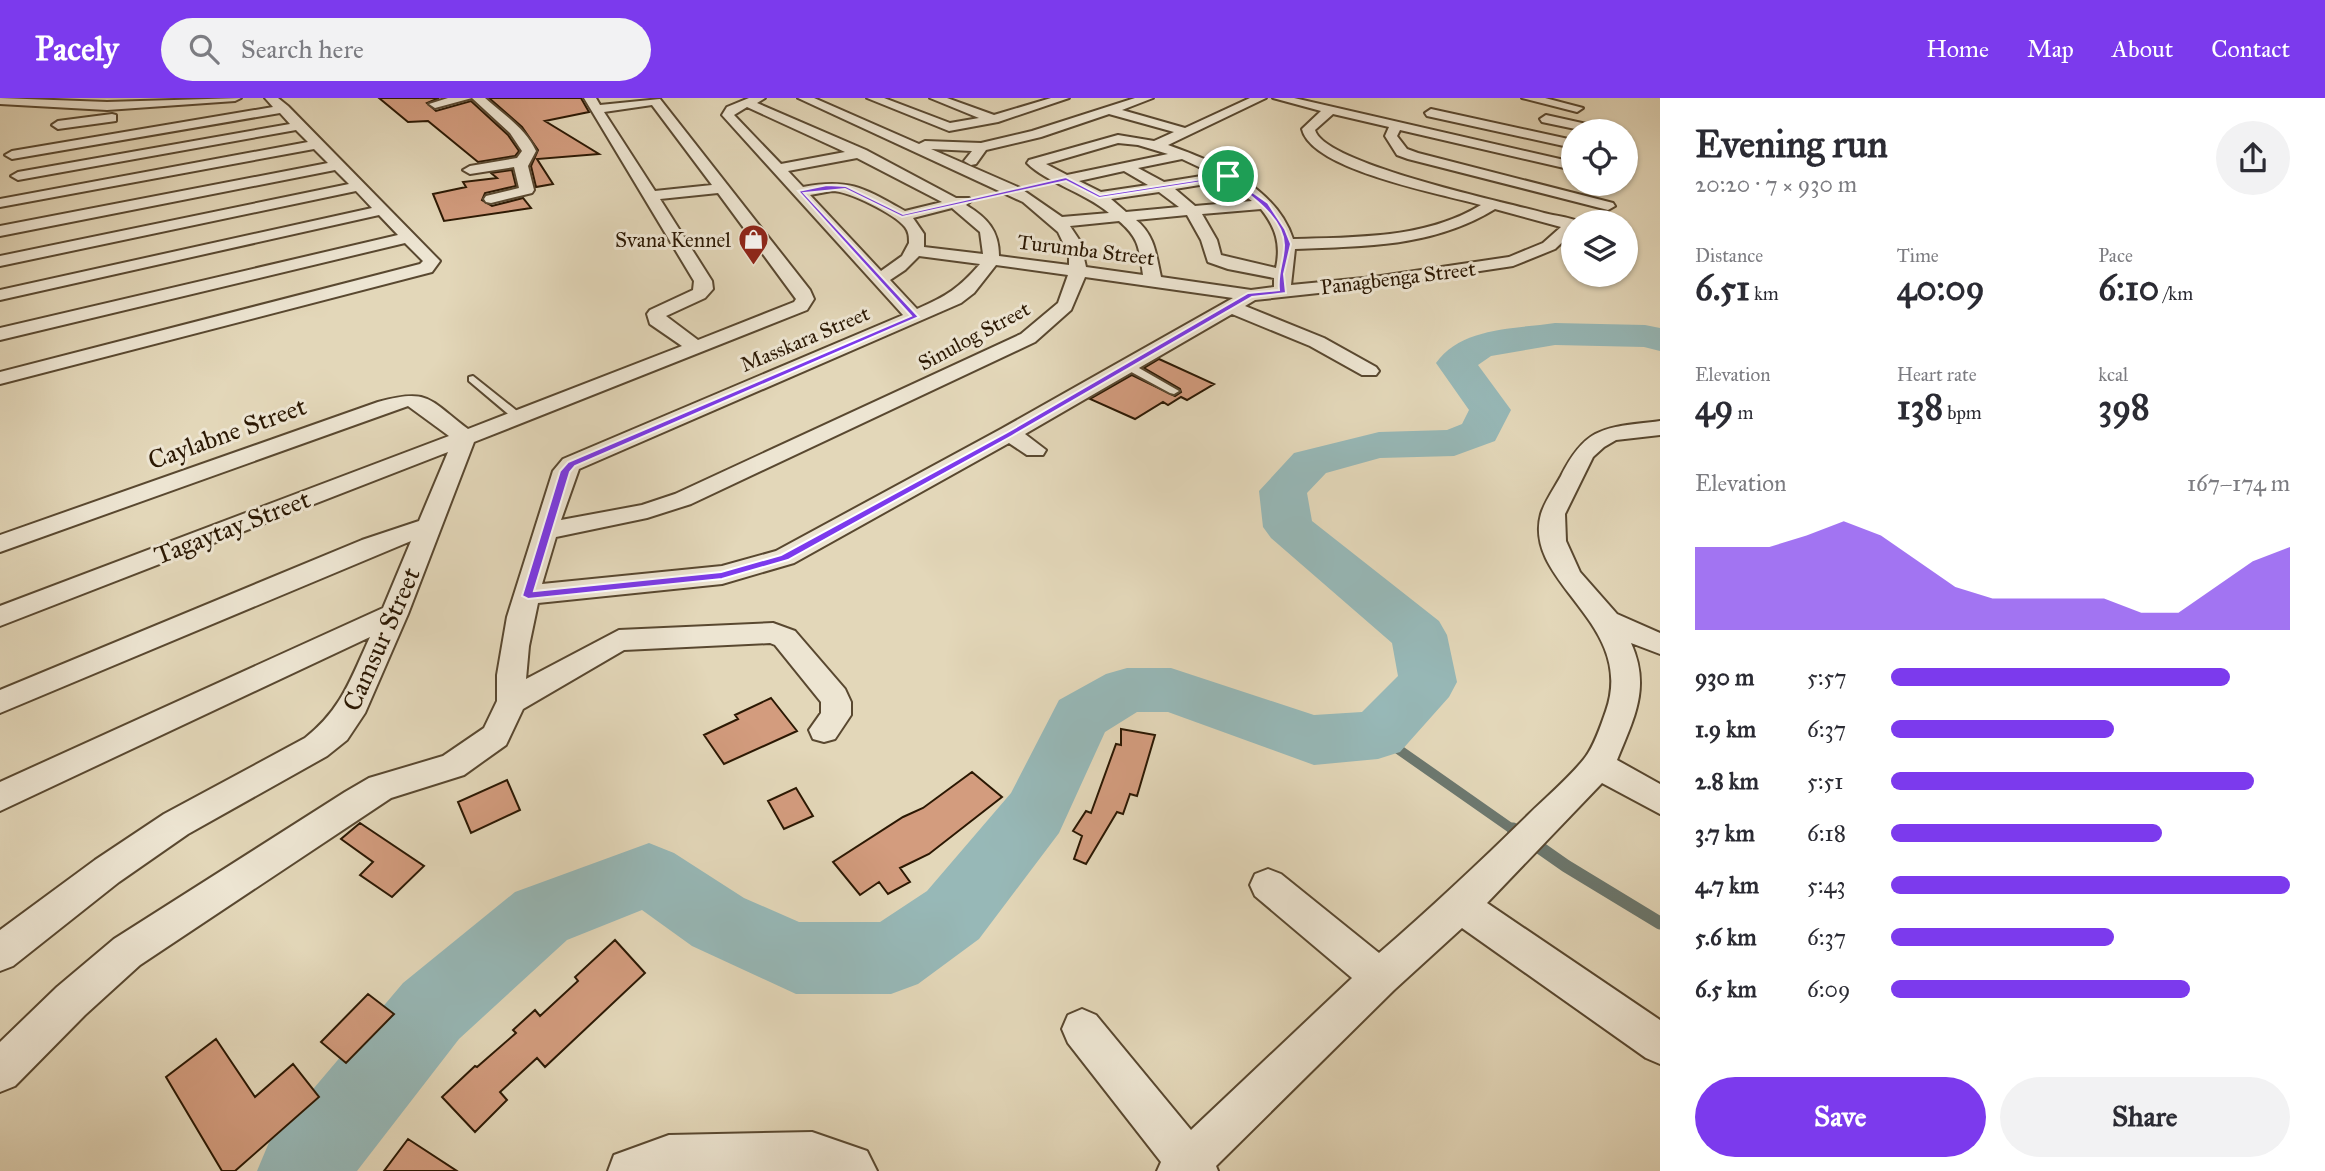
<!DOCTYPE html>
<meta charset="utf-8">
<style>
body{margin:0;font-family:"IM FELL Great Primer",serif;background:#f2f2f3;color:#2b2b33;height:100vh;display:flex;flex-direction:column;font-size:26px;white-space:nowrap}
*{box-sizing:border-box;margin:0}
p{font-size:23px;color:#7c7c81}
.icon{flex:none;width:38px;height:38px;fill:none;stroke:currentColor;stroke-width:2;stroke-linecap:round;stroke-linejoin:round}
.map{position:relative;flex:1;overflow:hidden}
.panel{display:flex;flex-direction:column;background:#fff;width:665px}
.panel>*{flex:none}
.controls{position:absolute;left:1561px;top:21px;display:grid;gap:14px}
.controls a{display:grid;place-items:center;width:77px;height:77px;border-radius:50%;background:#fff;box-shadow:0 2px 5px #0004;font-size:35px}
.pin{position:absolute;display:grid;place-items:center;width:60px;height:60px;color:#fff;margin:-30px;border:4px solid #fff;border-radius:50%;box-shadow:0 2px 7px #0007}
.round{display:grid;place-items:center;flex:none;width:74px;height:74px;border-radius:37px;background:#f2f2f3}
.overview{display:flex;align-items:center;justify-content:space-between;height:119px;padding:0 35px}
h1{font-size:38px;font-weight:700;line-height:52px}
.metrics{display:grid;grid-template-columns:repeat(3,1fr);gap:10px;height:119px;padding:7px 35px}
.metrics div{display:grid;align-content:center}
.metrics b{font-size:35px;font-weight:700}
.metrics small{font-size:19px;font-weight:400}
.metrics p{font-size:19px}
.chart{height:196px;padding:14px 35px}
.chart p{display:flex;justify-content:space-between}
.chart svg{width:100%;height:126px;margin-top:7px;fill:#7c3aed;opacity:.7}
.action{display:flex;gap:14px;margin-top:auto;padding:14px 35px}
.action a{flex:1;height:80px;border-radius:42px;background:#7c3aed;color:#fff;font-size:28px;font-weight:700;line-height:80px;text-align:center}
.action a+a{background:#f2f2f3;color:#2b2b33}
ul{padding:0 35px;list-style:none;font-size:23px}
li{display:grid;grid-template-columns:112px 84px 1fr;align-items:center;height:52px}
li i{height:18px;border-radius:9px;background:#7c3aed}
header{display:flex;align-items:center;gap:42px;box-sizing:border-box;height:98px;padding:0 35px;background:#7c3aed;color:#fff}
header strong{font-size:33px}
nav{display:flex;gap:38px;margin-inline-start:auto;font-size:24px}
.search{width:490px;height:63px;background:#f2f2f3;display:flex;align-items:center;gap:18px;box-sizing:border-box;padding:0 24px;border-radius:38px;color:#7c7c81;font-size:26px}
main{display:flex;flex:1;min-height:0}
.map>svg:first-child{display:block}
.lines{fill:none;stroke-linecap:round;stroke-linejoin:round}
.stream-far1{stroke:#6c786f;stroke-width:10}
.stream{stroke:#6c786f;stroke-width:13}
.river{fill:#97b8b7;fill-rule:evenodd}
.building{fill:#d39c7e;stroke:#2b1803;stroke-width:2}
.service-casing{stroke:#594830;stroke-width:4}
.minor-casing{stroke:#594830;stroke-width:4}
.service{fill:#ede5d2;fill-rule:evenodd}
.minor{fill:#ede5d2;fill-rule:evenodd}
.route{fill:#7c3aed;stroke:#fff;stroke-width:2;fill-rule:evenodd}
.labels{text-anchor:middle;stroke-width:6;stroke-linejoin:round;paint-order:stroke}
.far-poi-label{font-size:21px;fill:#2b1803;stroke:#ede5d2;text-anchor:end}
.far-street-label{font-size:21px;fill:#2b1803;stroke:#ede5d2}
.street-label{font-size:26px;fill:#2b1803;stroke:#ede5d2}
</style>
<header>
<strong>Pacely</strong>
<div class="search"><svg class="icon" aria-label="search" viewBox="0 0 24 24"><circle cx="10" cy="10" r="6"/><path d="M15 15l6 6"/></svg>Search here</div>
<nav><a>Home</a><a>Map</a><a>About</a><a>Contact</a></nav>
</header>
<main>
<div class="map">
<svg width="1660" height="1073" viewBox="0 0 1660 1073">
<rect width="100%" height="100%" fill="#e3d7b9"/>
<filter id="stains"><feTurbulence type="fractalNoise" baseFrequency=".00286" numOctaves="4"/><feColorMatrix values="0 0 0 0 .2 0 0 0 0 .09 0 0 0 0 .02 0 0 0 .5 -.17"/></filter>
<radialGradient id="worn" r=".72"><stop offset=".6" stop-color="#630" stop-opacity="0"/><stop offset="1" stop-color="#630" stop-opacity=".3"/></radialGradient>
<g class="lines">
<!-- stream-far1 -->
<path class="stream-far1" d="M1378,637L1515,733"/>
<!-- stream -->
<path class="stream" d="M1513,731L1566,768L1660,825"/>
<!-- river -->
<path class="river" d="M1555,225L1645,227L1660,230V253L1644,249L1555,247L1491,258L1478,267L1511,312L1495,343L1454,358L1380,360L1326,375L1307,395L1312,423L1439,523L1447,537L1457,584L1449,599L1400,654L1378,661L1314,667L1168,614H1137L1105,634L1059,735L979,841L918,886L891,896H796L692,848L642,812L567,842L459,941L357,1073H257L270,1042L403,885L515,794L649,745L674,755L744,800L799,824H880L927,793L1011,695L1059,602L1106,576L1127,570H1171L1314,617L1362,614L1398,578L1392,545L1271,440L1263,429L1259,393L1294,355L1379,334L1447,332L1462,326L1469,312L1436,265C1461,229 1515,231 1555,225Z"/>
</g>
<!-- building -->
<path class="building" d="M379,0H439L427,5L436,13L471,3L508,37L519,53L515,58L478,64L428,23L408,24Z
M489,0H581L589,14L545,23L599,56L537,61L553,86L536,89L531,68L538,52L522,29Z
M512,72L516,88L485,95L482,102L492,108L523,100L531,110L444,123L433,96L466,89L463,84L497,80L491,75Z
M1159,261L1214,286L1187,302L1181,299L1168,307L1163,304L1135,321L1090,301L1132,277L1175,298L1181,294L1180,291L1144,270Z
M771,600L797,633L724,666L704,637L738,621L735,617Z
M1121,631L1155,637L1137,698L1130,696L1123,716L1117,714L1086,766L1074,761L1082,738L1073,733L1086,713L1091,715L1116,646L1121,647Z
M972,674L1002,699L929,756L900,770L910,784L888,796L879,784L860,797L833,764L903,719L923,710Z
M507,682L520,712L471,735L458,704Z
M796,690L813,718L784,731L768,703Z
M360,725L424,768L392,799L360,777L373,764L341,741Z
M615,842L645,875L545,969L537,960L500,994L507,1002L475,1034L442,999L475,968L477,969L516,935L513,932L535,912L540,918L578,883L575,879Z
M368,896L394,916L346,965L321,944Z
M216,941L255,999L293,966L319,999L235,1073H222L166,979Z
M408,1041L457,1073H384Z"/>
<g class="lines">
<defs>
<path id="service" d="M1124,266H1132L1179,293L1174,296L1170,295L1124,270Z
M473,278L522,317V321H514L469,283V279Z"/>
<path id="minor" d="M0,0L107,4L241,0L235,3L107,12L0,6Z
M265,0H278L288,8L440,163L432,174L0,286V274L420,166L423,163L405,145L0,242V230L398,137L379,117L0,202V192L372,110L356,93L0,168V158L349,86L335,72L0,138V128L328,65L314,51L0,109V101L308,44L296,32L18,82L11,78L18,74L290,26L280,15L12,61L5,57L12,53L273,9Z
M448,0H472L435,10L429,6Z
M472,0H485C503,16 525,30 536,53L528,68L534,92L532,95L491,105L486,104L484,101L486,98L519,90L514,69L470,76L463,72L470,68L517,60L522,53L510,35Z
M584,0H596L600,7L660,1L810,192L814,201L807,212L474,344L408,516L365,615L347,642L327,658L188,736L119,784L13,868L0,873V832L95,762L164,716L305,640C342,611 351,580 370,539L0,713V684L383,510L411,443L0,615V592L362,442L419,423L448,354L0,528V508L449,338L408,308L0,454V437L378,304C429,290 428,301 468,331L682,248L650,226L647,216L650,212L693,192L694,183ZM652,7L712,87L655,93L604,14ZM718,95L796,201L794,204L698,242L666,218L705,200L713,191L712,183L660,101Z
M749,0H765L757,5L866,52L956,100H969L971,103L966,107C987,120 999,132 999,158L1069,167V157L1058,134L1023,104L798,0H814L919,46L925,43L981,45L1032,33L1135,0H1153L1122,12L1185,30L1250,0H1266L1168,47C1216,64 1276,89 1293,141C1357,139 1425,141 1481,107C1442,96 1311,72 1302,31L1321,13L1273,0H1294L1573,64V72L1400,32L1397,38L1407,51L1418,55L1613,105L1615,108L1608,112L1408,61L1397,57L1385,38L1389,29L1333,16L1315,32C1324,66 1505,104 1544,115C1555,118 1570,119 1580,124H1573V134L1555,151L1513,168L1374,189L1255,202L1245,208L1324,240L1376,269L1379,273L1376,277H1362L1310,248L1232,216L1025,336L1046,352L1043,357H1027L1009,345L794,465L722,486L538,505L529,548L526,581L619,532L773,525L795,533L845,591L851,604V617L835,641L824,644L813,641L809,632L821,615V604L775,547L770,545L624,552L523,611L506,647L464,677L391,700L140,867L85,917L15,988L0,994V944L57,889L114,841L345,694L369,680L443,658L484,630L497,603V577L507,519L553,373L563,361L903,217L722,17L727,9ZM747,9L845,54L781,66L734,17ZM1109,16L1174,34L1154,43L1118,37L1029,62L1027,65C1047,85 1084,94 1109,115L1062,119L1020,90L931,51L972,53L964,63L971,67L976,66L986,52L1041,39ZM1118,45L1138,47L1168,56L1067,77L1046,66ZM857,60L942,104L905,113C864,90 849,80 803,89L788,73ZM1182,61L1214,76L1164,84L1138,70ZM1124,73L1148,87L1101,94L1079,83ZM1224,83L1252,103L1195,108L1175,91ZM832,93C849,93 895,116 905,129C909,134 909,139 909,145L902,158L881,173L810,97ZM1159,94L1179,109L1126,114L1111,101ZM952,110L980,134L983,156L924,149V136L913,120ZM1261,111C1276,130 1281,146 1276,170L1221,157L1217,142L1202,116ZM1495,111L1561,129L1543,145L1509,159L1374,179L1291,187L1295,151C1367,148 1433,149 1495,111ZM1187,117L1201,142L1208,164L1228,171L1274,180V189L1251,192L1161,179C1156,157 1155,137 1136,122ZM1119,123C1140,141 1139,151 1143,177L1086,169L1080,143L1070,128ZM919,158L980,166C959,190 947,198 917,211L890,182L905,172ZM996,167L1068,177L1058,205L1021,236L675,396L642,407L561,422L579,371L961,205L974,195ZM1085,179L1233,200L1001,331L776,453L722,468L542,486L556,439L647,420L691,406L1035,244L1071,212Z
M867,0H884L950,25L979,20L930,0H947L994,17L1051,0H1069L998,24L949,33Z
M1522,0H1545L1583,10L1577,14Z
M1431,11L1573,42V50L1427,18L1425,15Z
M112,16L116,17V23L58,31L52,27L58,23Z
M1546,17L1600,29L1602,32L1585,33L1542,24L1540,21Z
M1660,323V337L1616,342L1604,349L1593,359L1565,416L1566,443L1580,474L1617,516L1660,535V556L1631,545C1651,589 1634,620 1617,662L1660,686V716L1602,685L1487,805L1660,922V966L1646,960L1462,830L1394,892L1216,1068L1218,1073H1157L1161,1064L1068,945L1062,931L1068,917L1082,911L1096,917L1191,1032L1352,880L1255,798L1250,787L1255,776L1268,771L1281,776L1379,855C1431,810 1479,765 1528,717C1546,699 1568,681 1584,661C1594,649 1601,627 1606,613C1637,524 1522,485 1541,416C1545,403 1555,389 1561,378C1587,326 1607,330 1660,323Z
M812,1034L867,1053L877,1073H608L614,1057L669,1037Z"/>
</defs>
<!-- service casing -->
<use href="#service" class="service-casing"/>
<!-- minor casing -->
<use href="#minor" class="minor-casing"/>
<!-- service -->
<use href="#service" class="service"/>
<!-- minor -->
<use href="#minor" class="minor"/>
</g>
<!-- route -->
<path class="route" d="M1228,77L1268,105L1285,131L1291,146L1284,176L1286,195L1252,199L1012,338L788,462L722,481L528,501L522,498L560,373L568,364L911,218L798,93L827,87L846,88L903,116L1066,79L1100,97ZM1227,80C1247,95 1284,119 1284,147C1284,163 1277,174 1279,192L1248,195L1006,335L781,457L721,474L534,493L570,374L575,368L919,219L804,95L845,91L902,119L1066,83L1099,100Z"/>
<!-- icons -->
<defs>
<symbol id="shop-pin" viewBox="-11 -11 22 30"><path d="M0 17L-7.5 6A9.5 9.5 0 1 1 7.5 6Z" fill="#8f2418" stroke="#ede5d2"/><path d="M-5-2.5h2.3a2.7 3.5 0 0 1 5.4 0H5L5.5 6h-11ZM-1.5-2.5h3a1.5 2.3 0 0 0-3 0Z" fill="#fff"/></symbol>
</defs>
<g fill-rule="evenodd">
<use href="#shop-pin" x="736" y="124" width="35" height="47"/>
</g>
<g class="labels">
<!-- far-poi labels -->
<g class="far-poi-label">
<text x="731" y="149">Svana Kennel</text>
</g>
<!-- far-street labels -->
<g class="far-street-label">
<text transform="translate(1086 152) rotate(7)" y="7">Turumba Street</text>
<text transform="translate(1398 180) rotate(-7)" y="7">Panagbenga Street</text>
<text transform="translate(974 238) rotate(-28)" y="7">Sinulog Street</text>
<text transform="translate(805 241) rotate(-23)" y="7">Masskara Street</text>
</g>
<!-- street labels -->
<g class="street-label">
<text transform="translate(227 335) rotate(-20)" y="9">Caylabne Street</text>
<text transform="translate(232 429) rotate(-21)" y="9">Tagaytay Street</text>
<text transform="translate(381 541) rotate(-66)" y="9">Camsur Street</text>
</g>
</g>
<rect width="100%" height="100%" filter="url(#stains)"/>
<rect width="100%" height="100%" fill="url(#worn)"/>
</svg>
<div class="controls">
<a><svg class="icon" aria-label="locate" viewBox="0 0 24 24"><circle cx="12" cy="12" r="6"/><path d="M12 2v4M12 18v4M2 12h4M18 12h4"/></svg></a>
<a><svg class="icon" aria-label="layers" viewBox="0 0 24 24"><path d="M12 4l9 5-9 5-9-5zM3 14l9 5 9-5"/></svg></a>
</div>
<div class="pin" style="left:1228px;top:78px;background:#1e9e55"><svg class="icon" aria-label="arrive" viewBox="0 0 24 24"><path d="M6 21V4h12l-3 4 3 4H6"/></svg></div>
</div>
<section class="panel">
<div class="overview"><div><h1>Evening run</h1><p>20:20 · 7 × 930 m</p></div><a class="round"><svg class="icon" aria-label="share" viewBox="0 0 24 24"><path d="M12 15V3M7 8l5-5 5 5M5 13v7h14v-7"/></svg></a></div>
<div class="metrics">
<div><p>Distance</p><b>6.51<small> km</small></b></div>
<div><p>Time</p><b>40:09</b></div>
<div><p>Pace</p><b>6:10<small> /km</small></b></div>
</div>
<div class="metrics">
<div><p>Elevation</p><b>49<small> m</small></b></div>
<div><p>Heart rate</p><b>138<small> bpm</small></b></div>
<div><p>kcal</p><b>398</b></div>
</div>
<div class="chart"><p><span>Elevation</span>167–174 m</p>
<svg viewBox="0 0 160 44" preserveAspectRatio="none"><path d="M0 44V15L10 15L20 15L30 11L40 6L50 11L60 20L70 29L80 33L90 33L100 33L110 33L120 38L130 38L140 29L150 20L160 15V44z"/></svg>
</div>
<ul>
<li><b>930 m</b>5:57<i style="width:85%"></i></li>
<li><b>1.9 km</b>6:37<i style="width:56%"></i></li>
<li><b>2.8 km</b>5:51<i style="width:91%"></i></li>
<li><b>3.7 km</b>6:18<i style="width:68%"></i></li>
<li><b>4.7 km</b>5:43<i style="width:100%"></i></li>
<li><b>5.6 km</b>6:37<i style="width:56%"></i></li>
<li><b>6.5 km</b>6:09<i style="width:75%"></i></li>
</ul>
<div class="action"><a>Save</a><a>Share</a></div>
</section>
</main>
